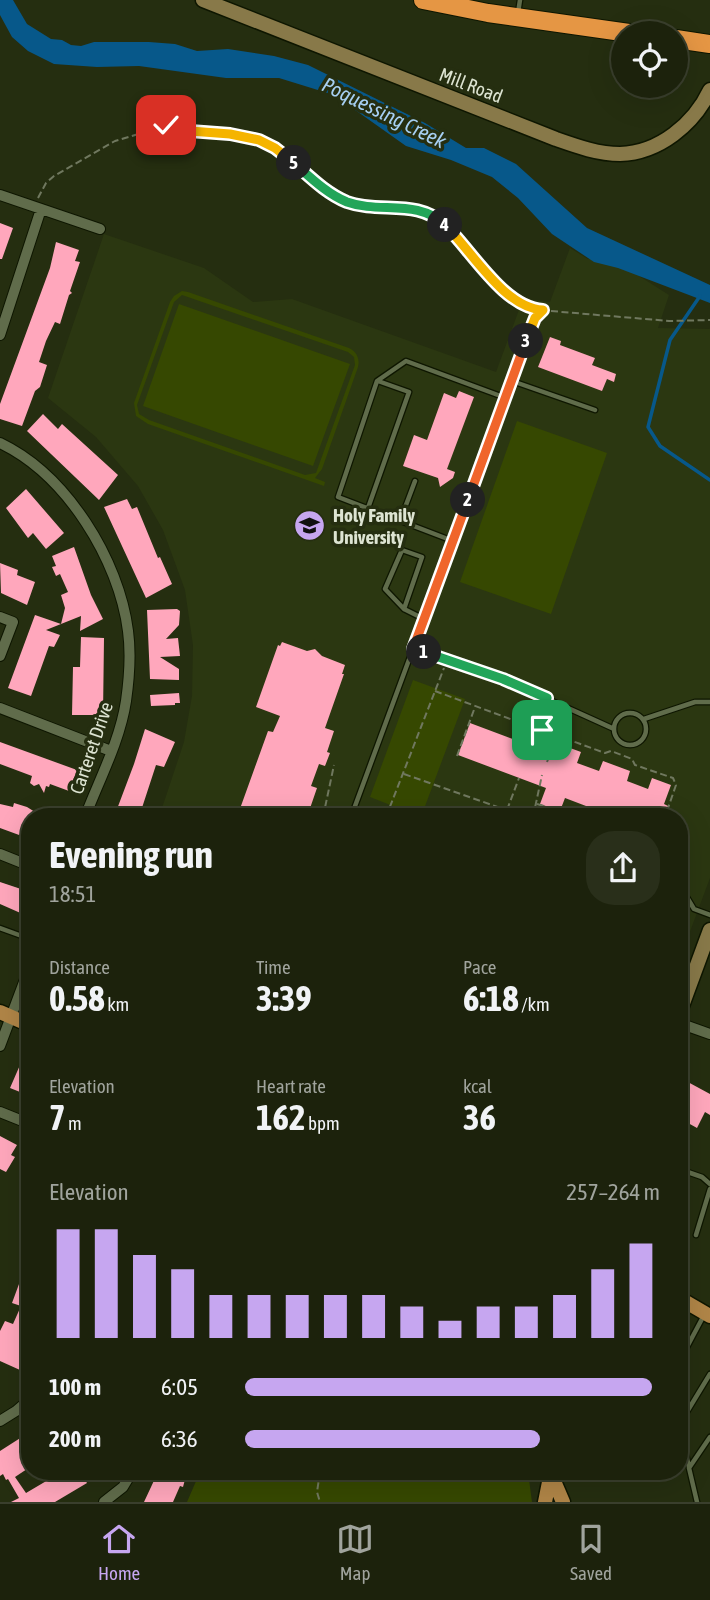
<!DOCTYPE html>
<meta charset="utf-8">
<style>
body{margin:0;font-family:"Asap Condensed",sans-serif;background:#292f1a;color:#f1f3f6;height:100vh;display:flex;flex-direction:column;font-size:26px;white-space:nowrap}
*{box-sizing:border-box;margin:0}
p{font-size:23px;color:#a0a49d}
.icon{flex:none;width:38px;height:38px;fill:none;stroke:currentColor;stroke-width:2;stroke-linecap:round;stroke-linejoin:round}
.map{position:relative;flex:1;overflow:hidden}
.details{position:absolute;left:21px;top:808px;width:667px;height:672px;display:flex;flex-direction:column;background:#1c220c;border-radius:28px;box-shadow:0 7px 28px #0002,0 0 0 2px #3a3f2d}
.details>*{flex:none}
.fabs{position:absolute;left:611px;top:21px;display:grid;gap:14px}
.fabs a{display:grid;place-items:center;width:77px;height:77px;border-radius:50%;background:#1c220c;box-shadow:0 7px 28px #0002,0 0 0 2px #3a3f2d;font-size:35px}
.pin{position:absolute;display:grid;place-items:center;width:60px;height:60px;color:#fff;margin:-30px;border-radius:14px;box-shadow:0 4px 10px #0006}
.km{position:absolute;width:35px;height:35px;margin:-18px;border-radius:50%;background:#222;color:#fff;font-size:19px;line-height:35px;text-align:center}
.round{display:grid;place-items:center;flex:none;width:74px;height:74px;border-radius:28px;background:#292f1a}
.overview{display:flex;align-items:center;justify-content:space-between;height:119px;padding:0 28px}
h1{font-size:38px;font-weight:700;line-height:52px}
.stats{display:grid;grid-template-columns:repeat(3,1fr);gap:10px;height:119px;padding:7px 28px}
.stats div{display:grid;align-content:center}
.stats b{font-size:35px;font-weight:700}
.stats small{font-size:19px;font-weight:400}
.stats p{font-size:19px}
.chart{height:196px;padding:14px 28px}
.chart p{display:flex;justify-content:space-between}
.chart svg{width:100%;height:126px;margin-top:7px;stroke:#c6a6f0;stroke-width:6}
ul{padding:0 28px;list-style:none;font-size:23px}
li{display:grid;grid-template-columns:112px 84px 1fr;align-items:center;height:52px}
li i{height:18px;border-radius:9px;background:#c6a6f0}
.dock{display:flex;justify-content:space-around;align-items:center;height:98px;border-top:2px solid #3a3f2d;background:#1c220c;font-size:19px;color:#a0a49d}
.dock a{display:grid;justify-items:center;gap:4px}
.dock .current{color:#c6a6f0}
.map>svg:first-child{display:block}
.built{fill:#2b3711}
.green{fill:#364801;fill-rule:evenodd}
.water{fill:#07588a}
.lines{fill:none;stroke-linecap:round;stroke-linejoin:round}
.stream{stroke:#07588a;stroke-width:3.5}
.building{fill:#ffa7bc}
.lane-casing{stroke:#0e1600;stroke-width:7}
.street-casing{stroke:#0e1600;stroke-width:12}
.secondary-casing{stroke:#0e1600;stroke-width:17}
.primary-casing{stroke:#0e1600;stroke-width:17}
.highway-casing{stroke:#0e1600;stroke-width:20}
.path{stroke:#70785f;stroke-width:2;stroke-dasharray:7 3.5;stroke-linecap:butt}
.lane{stroke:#606c4b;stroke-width:4.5}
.street{stroke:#606c4b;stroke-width:10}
.secondary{stroke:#887949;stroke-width:14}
.primary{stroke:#b08547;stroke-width:14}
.highway{stroke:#e59644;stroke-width:18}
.split-1-casing{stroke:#fff;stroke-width:14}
.split-2-casing{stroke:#fff;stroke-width:14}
.split-3-casing{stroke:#fff;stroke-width:14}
.split-4-casing{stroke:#fff;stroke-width:14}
.split-5-casing{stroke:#fff;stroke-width:14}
.split-6-casing{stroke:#fff;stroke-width:14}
.split-1{stroke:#22a559;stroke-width:9}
.split-2{stroke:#f0652b;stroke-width:9}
.split-3{stroke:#f0652b;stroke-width:9}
.split-4{stroke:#f5b400;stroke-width:9}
.split-5{stroke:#22a559;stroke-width:9}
.split-6{stroke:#f5b400;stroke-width:9}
.labels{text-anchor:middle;stroke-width:7;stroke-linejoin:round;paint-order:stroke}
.street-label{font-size:19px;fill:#dde4d2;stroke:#252e10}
.poi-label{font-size:19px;font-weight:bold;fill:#dde4d2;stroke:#252e10;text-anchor:start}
.water-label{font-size:21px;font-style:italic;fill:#a6cff2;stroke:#252e10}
</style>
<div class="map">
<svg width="710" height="1502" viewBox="0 0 710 1502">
<rect width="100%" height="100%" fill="#252e10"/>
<!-- built -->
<path class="built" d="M104,234L204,268L253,302L292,299L496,372L523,299L550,302L570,248L588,259H597L628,269L669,295L658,328L710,329V878L679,961V817H159L184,742L192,696L193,645L185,590L163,530L138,486L96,437L48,398Z"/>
<!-- green -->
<path class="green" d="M182,291L188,292L349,348C357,352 360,359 358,367L322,469L315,478L325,482L324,486L148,424L136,416L134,403L170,302L174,296ZM182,295L348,352L354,357L355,365L316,473L305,475L149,420L139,414L137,405L174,302Z
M179,304L350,364L313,466L143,406Z
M517,421L607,453L551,614L460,582Z
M413,680L465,699L421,817L370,797Z
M200,1472H528L532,1502H187Z"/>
<!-- water -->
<path class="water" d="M0,0H13L27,24L51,39L62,40L71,45L81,46L94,42H149L175,44L197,51L228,49L274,56L308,65L425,123L466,148H484L516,164L587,228L710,285V303L618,268L594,262L552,234L518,198L492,177L451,160L406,146L334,95L279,78H226L139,66L97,67L54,64L28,51L12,37L0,15Z"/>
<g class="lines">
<!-- stream -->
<path class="stream" d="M700,296L670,340L648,427L660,446L710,480"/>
</g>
<!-- building -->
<path class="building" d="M0,223L13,228L2,259H0Z
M56,242L79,250L75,261L80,262L70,291L72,293L69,295L60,324L55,322L46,341L39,362L47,365L40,387L35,391L22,426L0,419V404L50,268Z
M550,337L561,341L560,345L595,358L592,365L616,374L614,382L607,379L602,391L538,367Z
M459,391L474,397L447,469L455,472L453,478L440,487L438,478L403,466L414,435L427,440L444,393L456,398Z
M43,414L58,429L62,424L118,475L99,500L27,431Z
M26,489L64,533L46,549L33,533L28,538L6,508Z
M127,499L132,509L137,507L158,558L160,557L172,584L146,598L104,507Z
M74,547L91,595L103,619L80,631L81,616L61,624L65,608L61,595L68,592L60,574L56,576L52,567L56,566L52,556Z
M0,563L18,570L17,575L35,582L27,605L1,593Z
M177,609L180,611L179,625L166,639L178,638L180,656L160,657L179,669V680L150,679L147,610Z
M35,615L61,624L46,630L60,635L54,647L49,646L31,696L8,688Z
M81,637L104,638L103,715H72L73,667H80Z
M282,642L307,651L315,649L322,656L345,665L342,674H344L325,728L334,731L327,752L330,753L325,766L319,764L311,786L317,788L307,817H237L268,731L273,732L280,716L256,707L278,645L280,646Z
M179,693L180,703H175V705L151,706L150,695Z
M470,723L526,744L529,747H534L558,756L562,745L581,752L577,763L599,771L603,761L630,771L627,781L648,789L652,778L671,785L664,804L668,806L664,817H582L586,806L565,798L560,811L540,804L546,788L458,755Z
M145,729L175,742L164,767L156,765L139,817H114L134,764Z
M0,742L77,770L69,791L50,784L49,787L46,786L44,793L39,784L34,786L30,783L32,776L0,764Z
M14,803L27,807L43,817H30V839L0,828V804L13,807Z
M0,882L30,892V903L25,915L0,904Z
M20,1065L30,1069V1096L10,1088Z
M686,1081L710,1094V1115L705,1112L697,1128L679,1118V1101Z
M0,1136L17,1145L11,1155L15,1157L6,1172L0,1169Z
M30,1267V1344L20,1370L0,1361V1331L5,1321L13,1324L21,1306L12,1303L19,1284L22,1285Z
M25,1435L30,1442V1467L15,1477L26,1493L48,1480L50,1478L46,1472H80L87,1483L55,1502H11L19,1498L8,1479L6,1480L3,1474L0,1476V1451Z
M158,1472H187L183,1487L180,1486L173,1502H144Z"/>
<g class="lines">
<defs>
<path id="lane" d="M518,13L520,0
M512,381L595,410
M368,508L409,392L378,381
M400,521L415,481
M453,541L338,497L377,381L406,361L506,398
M404,609L385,589L402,550L422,557L404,609L424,619
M413,649C483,668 548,699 614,729
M614 729a16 16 0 1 1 32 0a16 16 0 1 1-32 0Z
M644,719L695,702H710
M531,743L547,698
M351,817L535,318L543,310
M679,884L694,909L710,915
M0,928L30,939
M679,1169L702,1177L710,1184
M696,1235L710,1189
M679,1362L703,1317
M679,1425L710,1374
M679,1425L689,1467
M697,1502L689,1468L710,1437"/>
<path id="street" d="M0,195L100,229
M0,335L41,209
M0,443C67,475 119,560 128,631C131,653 129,680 126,701C120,741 99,780 85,817
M0,617L13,622L0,656
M0,708L111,751
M0,854L30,866
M679,1023L710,1034
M0,1046L30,966
M0,1112L30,1124
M0,1421L16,1411L30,1399
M104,1502L123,1487L132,1472"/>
<path id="secondary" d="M203,0L556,139C576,146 598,154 620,154C659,153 694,124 710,90
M679,1014L710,930"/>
<path id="primary" d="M0,1012L30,1025
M679,1298L710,1316
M551,1474L563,1502
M545,1502L551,1472"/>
<path id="highway" d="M423,0L488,13L629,33
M676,39L710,44"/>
</defs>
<!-- lane casing -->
<use href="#lane" class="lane-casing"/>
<!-- street casing -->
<use href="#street" class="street-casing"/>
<!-- secondary casing -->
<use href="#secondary" class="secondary-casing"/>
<!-- primary casing -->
<use href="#primary" class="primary-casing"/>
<!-- highway casing -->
<use href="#highway" class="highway-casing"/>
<!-- path -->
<path class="path" d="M38,198L46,183L54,176L115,141L166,126L190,131L249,138L275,148L320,185L346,201L357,205L416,209L434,216L456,236L490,277L531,309
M551,311L669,321L710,320
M435,691L529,726
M545,731L605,753L611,751L632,759L635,765L673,778L676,785L667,811
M457,756L475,707
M547,762L557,737
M404,774L526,817
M537,804L550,808
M507,810L519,778
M323,817L334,765
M386,817L444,668
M533,817L542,775
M320,1472L317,1492L320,1502"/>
<!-- lane -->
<use href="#lane" class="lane"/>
<!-- street -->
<use href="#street" class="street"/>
<!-- secondary -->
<use href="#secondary" class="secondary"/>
<!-- primary -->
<use href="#primary" class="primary"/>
<!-- highway -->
<use href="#highway" class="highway"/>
</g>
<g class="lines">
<defs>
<path id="split-1" d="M424,652L503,679L547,698L537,728L542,730"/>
<path id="split-2" d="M424,652L413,649L468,500"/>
<path id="split-3" d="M468,500L526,341"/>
<path id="split-4" d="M445,225C472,251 504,308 543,310L535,318L526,341"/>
<path id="split-5" d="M294,163C310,177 327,194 347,202C380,214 417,198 445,225"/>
<path id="split-6" d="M166,125L190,131L230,134L259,140L275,148L294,163"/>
</defs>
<!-- split-1 casing -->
<use href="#split-1" class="split-1-casing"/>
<!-- split-2 casing -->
<use href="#split-2" class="split-2-casing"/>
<!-- split-3 casing -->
<use href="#split-3" class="split-3-casing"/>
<!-- split-4 casing -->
<use href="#split-4" class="split-4-casing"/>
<!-- split-5 casing -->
<use href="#split-5" class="split-5-casing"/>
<!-- split-6 casing -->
<use href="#split-6" class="split-6-casing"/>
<!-- split-1 -->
<use href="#split-1" class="split-1"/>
<!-- split-2 -->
<use href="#split-2" class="split-2"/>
<!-- split-3 -->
<use href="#split-3" class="split-3"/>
<!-- split-4 -->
<use href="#split-4" class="split-4"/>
<!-- split-5 -->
<use href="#split-5" class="split-5"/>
<!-- split-6 -->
<use href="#split-6" class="split-6"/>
</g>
<!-- icons -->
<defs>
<symbol id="university-disc" viewBox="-11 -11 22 22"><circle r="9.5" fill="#c6a6f0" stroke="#252e10"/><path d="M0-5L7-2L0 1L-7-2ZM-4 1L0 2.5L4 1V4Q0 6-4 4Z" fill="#111"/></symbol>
</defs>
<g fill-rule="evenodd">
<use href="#university-disc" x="292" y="508" width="35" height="35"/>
</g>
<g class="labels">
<!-- street labels -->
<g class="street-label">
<text transform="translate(471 85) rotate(21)" y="7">Mill Road</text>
<text transform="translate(91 748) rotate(-71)" y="7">Carteret Drive</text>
</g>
<!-- poi labels -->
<g class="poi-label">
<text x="333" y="522">Holy Family<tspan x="333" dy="22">University</tspan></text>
</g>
<!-- water labels -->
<g class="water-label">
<text transform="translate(384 113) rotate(26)" y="7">Poquessing Creek</text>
</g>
</g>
</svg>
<div class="fabs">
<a><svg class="icon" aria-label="locate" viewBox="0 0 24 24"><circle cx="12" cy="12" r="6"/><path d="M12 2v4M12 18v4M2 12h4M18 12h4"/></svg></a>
</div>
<div class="pin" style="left:542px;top:730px;background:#1e9e55"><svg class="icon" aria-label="arrive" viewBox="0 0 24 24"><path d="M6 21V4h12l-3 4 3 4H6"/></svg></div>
<div class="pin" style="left:166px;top:125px;background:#d93025"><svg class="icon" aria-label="check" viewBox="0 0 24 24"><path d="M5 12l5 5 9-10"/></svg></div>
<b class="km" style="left:424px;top:652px">1</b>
<b class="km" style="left:468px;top:500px">2</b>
<b class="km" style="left:526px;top:341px">3</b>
<b class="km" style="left:445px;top:225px">4</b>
<b class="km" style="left:294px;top:163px">5</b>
<section class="details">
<div class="overview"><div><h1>Evening run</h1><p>18:51</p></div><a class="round"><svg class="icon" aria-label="share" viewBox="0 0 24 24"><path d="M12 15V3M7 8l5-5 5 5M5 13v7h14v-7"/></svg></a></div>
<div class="stats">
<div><p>Distance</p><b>0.58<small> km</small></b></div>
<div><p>Time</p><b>3:39</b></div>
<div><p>Pace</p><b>6:18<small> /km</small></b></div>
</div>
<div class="stats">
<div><p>Elevation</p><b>7<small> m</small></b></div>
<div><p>Heart rate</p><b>162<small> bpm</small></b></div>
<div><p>kcal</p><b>36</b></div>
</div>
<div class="chart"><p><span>Elevation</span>257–264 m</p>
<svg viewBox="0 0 160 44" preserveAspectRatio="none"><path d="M5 44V6M15 44V6M25 44V15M35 44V20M45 44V29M55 44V29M65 44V29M75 44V29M85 44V29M95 44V33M105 44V38M115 44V33M125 44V33M135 44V29M145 44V20M155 44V11"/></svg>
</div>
<ul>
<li><b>100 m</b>6:05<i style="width:98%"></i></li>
<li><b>200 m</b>6:36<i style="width:71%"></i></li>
</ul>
</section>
</div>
<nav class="dock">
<a class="current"><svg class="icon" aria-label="home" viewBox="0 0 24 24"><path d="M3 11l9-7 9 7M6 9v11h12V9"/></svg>Home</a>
<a><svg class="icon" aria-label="map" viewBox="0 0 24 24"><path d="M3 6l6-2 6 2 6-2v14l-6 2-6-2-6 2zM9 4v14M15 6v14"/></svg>Map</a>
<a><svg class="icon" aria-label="saved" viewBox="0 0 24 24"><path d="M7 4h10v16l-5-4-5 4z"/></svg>Saved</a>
</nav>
